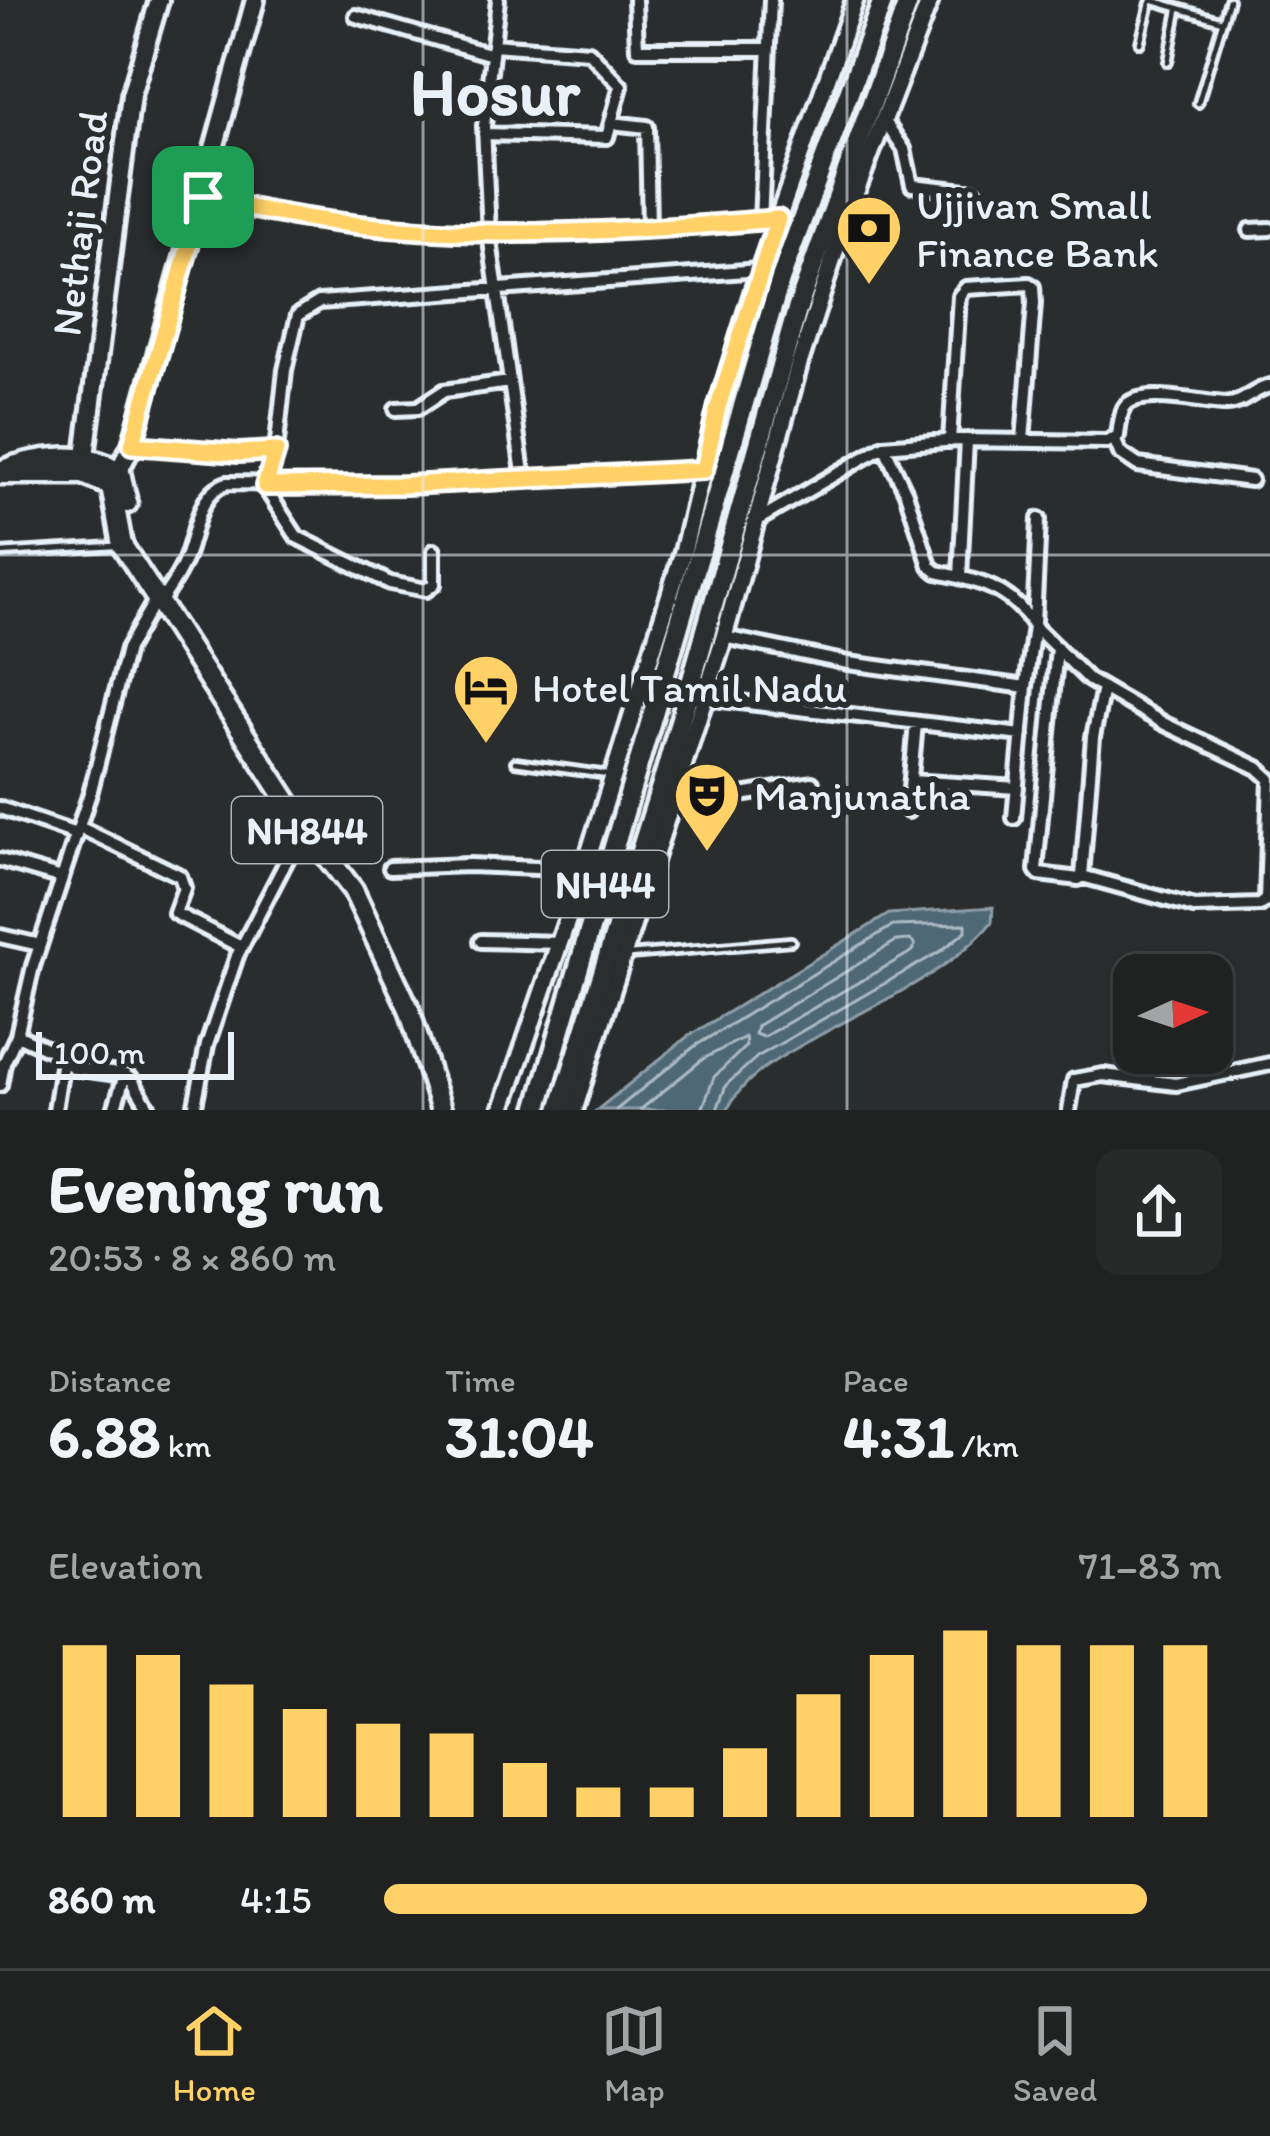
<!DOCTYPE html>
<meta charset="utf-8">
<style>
body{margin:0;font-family:Itim,sans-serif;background:#282a2a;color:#f1f3f6;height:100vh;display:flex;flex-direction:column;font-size:45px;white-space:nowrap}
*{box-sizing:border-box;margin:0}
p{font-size:39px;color:#a2a4a5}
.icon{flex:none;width:66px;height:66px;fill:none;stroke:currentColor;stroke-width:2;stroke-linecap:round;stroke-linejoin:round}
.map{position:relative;height:1110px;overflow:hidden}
.panel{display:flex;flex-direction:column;background:#202222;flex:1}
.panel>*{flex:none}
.needle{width:78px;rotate:87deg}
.fabs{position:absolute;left:1113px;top:954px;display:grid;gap:24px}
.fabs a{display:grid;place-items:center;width:120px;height:120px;border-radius:24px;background:#202222;box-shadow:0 3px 9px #0004,0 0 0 3px #3d3f40;font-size:60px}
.scale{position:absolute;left:36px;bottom:30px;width:198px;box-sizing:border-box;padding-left:12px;border:6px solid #e8f1f8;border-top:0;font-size:33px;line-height:42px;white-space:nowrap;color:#e8f1f8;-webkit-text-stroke:9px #2a2d2e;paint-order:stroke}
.pin{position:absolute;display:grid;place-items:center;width:102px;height:102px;color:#fff;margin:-51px;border-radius:24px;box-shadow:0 6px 18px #0006}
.round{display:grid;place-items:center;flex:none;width:126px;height:126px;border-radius:24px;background:#282a2a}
.headline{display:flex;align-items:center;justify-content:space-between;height:204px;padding:0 48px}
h1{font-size:66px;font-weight:700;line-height:90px}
.figures{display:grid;grid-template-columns:repeat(3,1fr);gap:18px;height:204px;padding:12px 48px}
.figures div{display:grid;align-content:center}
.figures b{font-size:60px;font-weight:700}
.figures small{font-size:33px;font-weight:400}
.figures p{font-size:33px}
.chart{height:336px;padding:24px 48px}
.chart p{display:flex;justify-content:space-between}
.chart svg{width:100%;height:216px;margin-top:12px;stroke:#ffd166;stroke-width:6}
ul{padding:0 48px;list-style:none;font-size:39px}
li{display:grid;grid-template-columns:192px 144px 1fr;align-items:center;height:90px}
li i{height:30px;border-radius:15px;background:#ffd166}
.dock{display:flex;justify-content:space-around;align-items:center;height:168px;border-top:3px solid #3d3f40;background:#202222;font-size:33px;color:#a2a4a5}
.dock a{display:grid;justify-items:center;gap:6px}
.dock .on{color:#ffd166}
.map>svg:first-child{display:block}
.water{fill:#506774;stroke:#8d9ea9;stroke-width:3}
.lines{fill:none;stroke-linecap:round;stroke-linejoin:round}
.shore{stroke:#abbac3;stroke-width:3}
.lane-casing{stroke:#e8f1f8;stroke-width:14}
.street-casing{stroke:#e8f1f8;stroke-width:20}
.secondary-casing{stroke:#e8f1f8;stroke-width:24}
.primary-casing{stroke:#e8f1f8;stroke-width:26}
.highway-casing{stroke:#e8f1f8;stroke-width:27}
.lane{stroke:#2a2d2e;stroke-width:4.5}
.street{stroke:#2a2d2e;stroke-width:10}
.secondary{stroke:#2a2d2e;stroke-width:15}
.primary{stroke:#2a2d2e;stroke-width:16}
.highway{stroke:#2a2d2e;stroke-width:18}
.route-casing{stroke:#fff;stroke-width:24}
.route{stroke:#ffd166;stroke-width:15}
.grid{fill:none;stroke:#e8f1f8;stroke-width:3;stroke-opacity:0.55}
.labels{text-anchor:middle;stroke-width:12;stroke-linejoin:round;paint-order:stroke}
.shield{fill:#2a2d2e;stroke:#afb6bb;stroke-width:3}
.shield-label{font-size:39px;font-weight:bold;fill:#e8f1f8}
.poi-label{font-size:42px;fill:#e8f1f8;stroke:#2a2d2e;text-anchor:start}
.street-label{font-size:42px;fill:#e8f1f8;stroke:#2a2d2e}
.town-label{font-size:66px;font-weight:bold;fill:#e8f1f8;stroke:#2a2d2e}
</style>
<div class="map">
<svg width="1270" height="1110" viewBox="0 0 1270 1110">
<rect width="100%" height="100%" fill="#2a2d2e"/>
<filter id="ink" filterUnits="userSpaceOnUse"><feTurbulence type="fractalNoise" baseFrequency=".00833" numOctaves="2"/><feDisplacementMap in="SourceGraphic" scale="24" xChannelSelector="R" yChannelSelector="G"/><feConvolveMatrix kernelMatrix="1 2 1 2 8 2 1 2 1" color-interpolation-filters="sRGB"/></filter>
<g filter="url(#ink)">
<!-- water -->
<path class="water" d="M993,907L992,922C950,973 877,1003 820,1035C785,1055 746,1072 727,1110H597L687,1037L889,914Z"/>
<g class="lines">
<!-- shore -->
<path class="shore" d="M910,940L915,944L913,951L763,1037L755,1034L757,1026L896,941Z
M616,1110L695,1046L892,926L966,924V931L941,951L757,1057L726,1085L717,1110
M640,1110L703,1059L745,1037L746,1046L714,1077L702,1110"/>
<defs>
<path id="lane" d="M1151,0L1222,21
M1140,43L1150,3
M1168,62L1178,10
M1198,103L1229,0
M0,553L114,546
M515,762L608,775
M629,955L791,941"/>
<path id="street" d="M498,0L484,126L489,234L524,480
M635,0L637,49H768
M356,16L492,55
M884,120L904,149L912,185L975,192
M611,123L647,127L649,228
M484,134L607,137L621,86L589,52L493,45
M203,197C391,246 586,234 778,219
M761,221L771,0
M1250,230L1270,229
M396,409L418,408L444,391L510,382
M950,441L959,296L966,288L1029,284L1033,287L1034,303L1023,440
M1115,441L1120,453L1138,465L1251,480
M132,445L239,453L276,451L285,370L298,315L319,302L760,270
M884,446L906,493L930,566L937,572C979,581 1011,588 1034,626
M276,451L264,486L297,537L390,583L426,590L434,584V551
M756,521L884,446L957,440L1107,442L1118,436C1119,428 1120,416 1124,408C1137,386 1204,404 1227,404C1243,404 1254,389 1270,386
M960,577L967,440
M159,604C168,590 179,576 185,560C196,534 197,493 227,483L406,485L703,470
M1034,623L1039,519
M724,637L848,663L1026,687L1034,626L1089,680L1165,724L1258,768L1270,779
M1057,648L1036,870L1039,874L1079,879L1082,876L1093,737L1103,688
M705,698L1022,735
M911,781L1017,788
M670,807L812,783
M0,808L76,834
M908,811L916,723
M1014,818L1026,686
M79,827L180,876L184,888L175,913L241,947
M0,860L62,878
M390,868L469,865L584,870
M1082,876L1194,907L1260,905L1266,900L1270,779
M0,936L40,945
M481,941L560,943
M17,1035L50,1050L74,1068L125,1075L132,1080L150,1110
M0,1085L4,1063L17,1035L33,966L91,790L127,649L155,600
M55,1110L63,1060
M114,1110L125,1075
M194,1110L207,1045L237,956L304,827
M1069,1110L1074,1080L1103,1075L1176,1084L1270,1064"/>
<path id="secondary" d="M502,1110L579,886L683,552L718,407L760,270L855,0
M574,1110L724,637L799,364L848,212L930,0"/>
<path id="primary" d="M83,472L131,95L159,0
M113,482L132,445L255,0"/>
<path id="highway" d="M0,471C36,456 86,450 120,472L127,503
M0,474H83L111,486L122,545L304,827L353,890L409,1009L441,1110
M537,1110L780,280L883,0
M560,1110L666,771L797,310L909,0"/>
</defs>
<!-- lane casing -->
<use href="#lane" class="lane-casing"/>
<!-- street casing -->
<use href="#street" class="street-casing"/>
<!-- secondary casing -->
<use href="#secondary" class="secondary-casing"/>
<!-- primary casing -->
<use href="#primary" class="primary-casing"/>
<!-- highway casing -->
<use href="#highway" class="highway-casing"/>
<!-- lane -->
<use href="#lane" class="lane"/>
<!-- street -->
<use href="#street" class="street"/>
<!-- secondary -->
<use href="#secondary" class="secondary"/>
<!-- primary -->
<use href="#primary" class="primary"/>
<!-- highway -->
<use href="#highway" class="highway"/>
</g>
</g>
<g class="lines" filter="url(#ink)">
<defs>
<path id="route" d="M203,197C390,246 587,236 778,219L718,407L704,470L406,485L265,486L276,451L239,453L132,445Z"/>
</defs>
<!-- route casing -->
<use href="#route" class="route-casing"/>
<!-- route -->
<use href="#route" class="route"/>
</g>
<!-- grid -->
<path class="grid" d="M423,0V1110M847,0V1110M0,555H1270"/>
<!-- icons -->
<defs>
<symbol id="bank-pin" viewBox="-11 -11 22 30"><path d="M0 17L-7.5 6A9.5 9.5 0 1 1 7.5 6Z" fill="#ffd166" stroke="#2a2d2e"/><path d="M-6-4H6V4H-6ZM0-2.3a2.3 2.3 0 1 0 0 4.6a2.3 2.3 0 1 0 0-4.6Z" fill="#111"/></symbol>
<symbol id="hotel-pin" viewBox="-11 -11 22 30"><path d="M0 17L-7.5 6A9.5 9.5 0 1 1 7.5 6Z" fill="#ffd166" stroke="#2a2d2e"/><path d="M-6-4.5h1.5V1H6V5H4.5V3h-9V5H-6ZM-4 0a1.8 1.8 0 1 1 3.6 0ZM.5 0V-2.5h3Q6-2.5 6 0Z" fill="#111"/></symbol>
<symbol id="theatre-pin" viewBox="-11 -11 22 30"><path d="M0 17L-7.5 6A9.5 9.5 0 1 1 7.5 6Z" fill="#ffd166" stroke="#2a2d2e"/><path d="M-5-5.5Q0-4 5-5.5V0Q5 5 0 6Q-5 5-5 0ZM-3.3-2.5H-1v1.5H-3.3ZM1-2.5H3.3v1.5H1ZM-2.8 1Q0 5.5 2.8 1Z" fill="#111"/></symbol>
</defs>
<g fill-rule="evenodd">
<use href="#bank-pin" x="831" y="190" width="76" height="104"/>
<use href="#hotel-pin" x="448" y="649" width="76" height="104"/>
<use href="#theatre-pin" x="669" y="757" width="76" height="104"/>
</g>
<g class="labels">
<!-- shield labels -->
<g class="shield">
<rect x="232" y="797" width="150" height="66" rx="9"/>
<rect x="542" y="851" width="126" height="66" rx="9"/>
</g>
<g class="shield-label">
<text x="307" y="844">NH844</text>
<text x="605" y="898">NH44</text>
</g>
<!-- poi labels -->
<g class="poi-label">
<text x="916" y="219">Ujjivan Small<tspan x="916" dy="48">Finance Bank</tspan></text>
<text x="532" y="702">Hotel Tamil Nadu</text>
<text x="754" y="810">Manjunatha</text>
</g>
<!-- street labels -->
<g class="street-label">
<text transform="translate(79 223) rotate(-83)" y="15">Nethaji Road</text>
</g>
<!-- town labels -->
<g class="town-label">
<text x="495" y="115">Hosur</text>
</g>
</g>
</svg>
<div class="fabs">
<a><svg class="needle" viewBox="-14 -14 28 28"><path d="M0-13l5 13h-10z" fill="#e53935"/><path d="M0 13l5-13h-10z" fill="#a2a4a5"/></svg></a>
</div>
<div class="scale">100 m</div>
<div class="pin" style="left:203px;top:197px;background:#1e9e55"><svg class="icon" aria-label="arrive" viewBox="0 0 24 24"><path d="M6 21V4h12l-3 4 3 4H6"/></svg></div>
</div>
<section class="panel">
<div class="headline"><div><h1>Evening run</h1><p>20:53 · 8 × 860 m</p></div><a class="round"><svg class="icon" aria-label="share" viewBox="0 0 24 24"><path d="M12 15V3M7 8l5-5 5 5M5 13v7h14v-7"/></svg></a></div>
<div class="figures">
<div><p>Distance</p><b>6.88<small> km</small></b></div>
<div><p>Time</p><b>31:04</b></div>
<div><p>Pace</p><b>4:31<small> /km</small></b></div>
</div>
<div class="chart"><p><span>Elevation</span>71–83 m</p>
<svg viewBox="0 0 160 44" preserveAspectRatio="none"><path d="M5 44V9M15 44V11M25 44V17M35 44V22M45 44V25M55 44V27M65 44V33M75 44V38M85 44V38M95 44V30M105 44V19M115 44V11M125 44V6M135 44V9M145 44V9M155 44V9"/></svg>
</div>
<ul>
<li><b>860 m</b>4:15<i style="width:91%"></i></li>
</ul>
</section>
<nav class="dock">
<a class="on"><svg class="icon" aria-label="home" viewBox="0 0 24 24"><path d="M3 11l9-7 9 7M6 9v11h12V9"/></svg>Home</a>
<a><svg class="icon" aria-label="map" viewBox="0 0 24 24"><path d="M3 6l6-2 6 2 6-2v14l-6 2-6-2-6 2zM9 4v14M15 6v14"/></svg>Map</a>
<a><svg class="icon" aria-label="saved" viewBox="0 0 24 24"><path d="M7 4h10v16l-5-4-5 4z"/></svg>Saved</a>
</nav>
